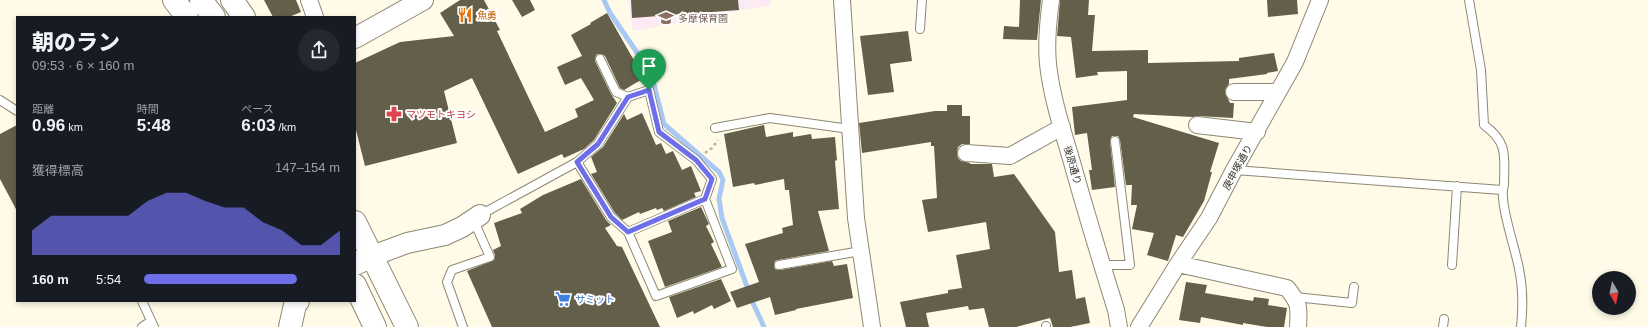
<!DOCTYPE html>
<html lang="ja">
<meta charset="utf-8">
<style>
body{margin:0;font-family:Helvetica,"Noto Sans JP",sans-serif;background:#242831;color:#f1f3f6;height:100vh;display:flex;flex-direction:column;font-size:15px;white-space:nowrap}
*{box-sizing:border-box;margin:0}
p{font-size:13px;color:#9ea1a6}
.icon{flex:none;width:22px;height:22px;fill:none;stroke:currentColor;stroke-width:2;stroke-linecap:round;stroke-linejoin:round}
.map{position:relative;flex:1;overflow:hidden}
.side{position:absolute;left:16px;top:16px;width:340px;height:286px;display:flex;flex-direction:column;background:#171b24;border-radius:0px;box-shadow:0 2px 6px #0003}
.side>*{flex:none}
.needle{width:26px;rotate:171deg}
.buttons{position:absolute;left:1592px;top:271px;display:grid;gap:8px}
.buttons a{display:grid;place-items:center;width:44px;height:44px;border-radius:50%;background:#171b24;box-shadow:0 2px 6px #0003;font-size:20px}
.pin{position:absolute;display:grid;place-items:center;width:34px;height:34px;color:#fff;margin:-41px -17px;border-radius:50% 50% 50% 0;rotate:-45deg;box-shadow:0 0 4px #0007}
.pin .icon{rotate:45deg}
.round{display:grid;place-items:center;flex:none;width:42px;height:42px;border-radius:21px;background:#242831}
.overview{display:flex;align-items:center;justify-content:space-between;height:68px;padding:0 16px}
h1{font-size:22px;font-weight:800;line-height:30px}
.metrics{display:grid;grid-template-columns:repeat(3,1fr);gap:6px;height:68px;padding:4px 16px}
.metrics div{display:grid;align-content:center}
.metrics b{font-size:17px;font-weight:800}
.metrics small{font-size:11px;font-weight:400}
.metrics p{font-size:11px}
.chart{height:112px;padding:8px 16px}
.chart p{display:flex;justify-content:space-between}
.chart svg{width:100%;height:72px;margin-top:4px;fill:#6d6ee8;opacity:.7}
ul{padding:0 16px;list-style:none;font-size:13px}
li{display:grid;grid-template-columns:64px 48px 1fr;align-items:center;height:30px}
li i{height:10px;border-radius:5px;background:#6d6ee8}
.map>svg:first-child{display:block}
.education{fill:#fceaf5}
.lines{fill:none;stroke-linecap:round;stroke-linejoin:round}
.stream{stroke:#a9c8f3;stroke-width:5}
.building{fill:#635f4b}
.service-casing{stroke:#8d8873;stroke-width:10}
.minor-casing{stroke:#8d8873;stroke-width:18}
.tertiary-casing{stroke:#8d8873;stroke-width:22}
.secondary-casing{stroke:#8d8873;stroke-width:24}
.path{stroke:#b8b4a5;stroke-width:2.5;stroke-dasharray:3 3;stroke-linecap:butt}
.service{stroke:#fff;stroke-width:8}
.minor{stroke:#fff;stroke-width:16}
.tertiary{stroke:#fff;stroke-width:20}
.secondary{stroke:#fff;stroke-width:22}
.route-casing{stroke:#fff;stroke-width:8}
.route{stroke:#6d6ee8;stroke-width:5}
.labels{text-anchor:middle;stroke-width:4;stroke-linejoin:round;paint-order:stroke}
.food-label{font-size:10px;fill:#c56008;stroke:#fff;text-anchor:start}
.education-label{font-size:10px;fill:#785e54;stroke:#fff;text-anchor:start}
.health-label{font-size:10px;fill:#be3a42;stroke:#fff;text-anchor:start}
.street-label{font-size:10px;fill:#312f26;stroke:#fff}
.shop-label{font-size:10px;fill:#366cbe;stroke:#fff;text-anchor:start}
</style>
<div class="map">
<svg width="1648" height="327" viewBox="0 0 1648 327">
<rect width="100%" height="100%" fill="#fffbe8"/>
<!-- education -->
<path class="education" d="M628,0H770L771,5L633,31Z"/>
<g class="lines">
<!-- stream -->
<path class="stream" d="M604,0L610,13L651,73L664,124L719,172L723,180L719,199L722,218L753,303L764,327"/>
</g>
<!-- building -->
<path class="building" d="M264,0H296L301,12L289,17H273Z
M460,0H484L500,30L497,31L545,132L578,117L575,109L594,100L581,78L565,85L557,67L582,56L571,35L591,24L590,23L607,13L644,78L624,90L620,88L605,56L601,54H597L595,58V61L611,94L617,103L594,140L584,149L564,158L562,154L518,174L472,78L444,91L457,143L365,166L355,126V63L400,42L454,36L440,13Z
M512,0H530L535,10L522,17Z
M631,0H738L739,10L632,18Z
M1020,0H1041L1037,40L1003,39L1004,26L1019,27Z
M1060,0H1089L1088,15H1095L1092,51L1148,50V63L1239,61V58L1274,53L1278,71L1267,73V74L1229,79V84L1226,88L1225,92L1230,103H1234L1233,118L1198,116L1193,117L1134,114L1133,117L1219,143L1210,172H1212L1204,201L1183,237L1176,235L1168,261L1147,255L1154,233L1132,229L1137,205H1131L1132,185H1126L1120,140L1118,136H1112L1110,141L1115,187L1092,190L1089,170H1092L1087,133L1075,135L1072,107L1127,100V71L1097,72L1098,75L1076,78L1071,37L1057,36Z
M1267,0H1297L1298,14L1268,17Z
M908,31L912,61L890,64L894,92L868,95L860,36Z
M947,105H962V116H970V144H962L958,147L957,152L958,158L961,161L970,163V164H992L994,177L1014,174L1055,232L1059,272L1072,270L1076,299L1085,297L1090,323L1070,327H1053L1050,318L1016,327H989L984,308L969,310L968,306L926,313L929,327H906L900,302L948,293V290L962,288L956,255L990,249L986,222L928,232L922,200L937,198L934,146H931V142L862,153L859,123L935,111H947Z
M642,113L656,145L661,143L666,154L673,151L682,170L691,166L701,191L694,193L696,197L664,211L662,208L657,210L656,208L640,214L639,212L622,220L615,213L591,174L597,172L591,157L603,147L624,114L627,120Z
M17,125V211L0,179V134Z
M764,125L766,137L793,132V137L811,134L812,139L835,137L837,160L835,161L839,209L818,211L829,251L778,260L775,261L774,266L775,269L780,270L832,261L834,266L847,264L853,298L796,309V310L775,315L770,297L737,308L730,292L759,282L745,244L783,233L782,228L793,225L789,190H785L784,179L755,185L754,183L733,187L724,134Z
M581,179L606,220L611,225L605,228L617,246L622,247L660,327H492L467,271L494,260L495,255L493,250L501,246L494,223L522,213L520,209L543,195Z
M701,207L709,224L706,226L714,242L711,244L722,267L665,287L648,241L672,232L668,221Z
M721,279L731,301L714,309L712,305L694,314L693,311L677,318L669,297Z
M1186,282L1207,285L1205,293L1253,301L1254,297L1269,299L1268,305L1287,308L1284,327H1267L1243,323V325L1201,317L1200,323L1179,320Z"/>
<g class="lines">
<defs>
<path id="service" d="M1469,0L1481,70L1484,125C1509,143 1504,157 1504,185C1498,201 1516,250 1519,269C1523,288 1523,308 1521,327
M920,29L922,0
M600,59L616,92L628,97
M0,100L17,111
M715,128L770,118L850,129
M577,162L598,144L628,97L649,90L659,132L696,160L712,179L705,199
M1234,170L1502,190
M480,215L577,162L611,217L628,232L656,296L732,269L705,199L628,232
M779,265L861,251
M1102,265H1130L1115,141
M1452,265L1457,186
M1295,297L1352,303L1354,287
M142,301L154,327
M1046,326V327
M142,327L151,321
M463,327L447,282L452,270L490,257L473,219
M1443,327L1444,319"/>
<path id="minor" d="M309,0L315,17
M842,0L856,218L872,327
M1051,0C1048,21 1046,43 1048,64C1052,101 1065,137 1075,173C1088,219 1102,265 1116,310L1119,327
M1234,92H1278
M1197,125L1257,132
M966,153L1010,156L1062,127
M1178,264L1287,288C1300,304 1299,307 1298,327
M1139,327L1178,264L1209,218L1234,170L1295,62L1320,0"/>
<path id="tertiary" d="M355,38L423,0
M372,256L407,243L445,235L462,227L480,215"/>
<path id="secondary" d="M174,0L187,17
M201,0L214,17
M232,0L244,17
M355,222L407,327
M355,264L372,256
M355,285L375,327
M290,327L295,305L298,301"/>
</defs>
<!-- service casing -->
<use href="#service" class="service-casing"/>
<!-- minor casing -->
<use href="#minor" class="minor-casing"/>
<!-- tertiary casing -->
<use href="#tertiary" class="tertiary-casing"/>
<!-- secondary casing -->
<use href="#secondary" class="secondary-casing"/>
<!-- path -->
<path class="path" d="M705,153L712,148L718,140"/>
<!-- service -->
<use href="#service" class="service"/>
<!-- minor -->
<use href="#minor" class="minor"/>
<!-- tertiary -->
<use href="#tertiary" class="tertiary"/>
<!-- secondary -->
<use href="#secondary" class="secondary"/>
</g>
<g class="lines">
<defs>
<path id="route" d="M649,90L659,132L696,160L712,179L705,199L628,232L611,217L577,162L598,144L628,97Z"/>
</defs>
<!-- route casing -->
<use href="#route" class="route-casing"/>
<!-- route -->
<use href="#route" class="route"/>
</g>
<!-- icons -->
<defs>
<symbol id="restaurant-bare" viewBox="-9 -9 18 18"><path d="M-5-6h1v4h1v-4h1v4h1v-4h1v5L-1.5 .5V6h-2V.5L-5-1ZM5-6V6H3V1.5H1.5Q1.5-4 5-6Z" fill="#e8710a" stroke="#fff" stroke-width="2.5" paint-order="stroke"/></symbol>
<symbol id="school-bare" viewBox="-9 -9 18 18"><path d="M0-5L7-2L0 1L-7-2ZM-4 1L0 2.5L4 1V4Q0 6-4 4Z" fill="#8d6e63" stroke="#fff" stroke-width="2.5" paint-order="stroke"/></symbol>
<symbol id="pharmacy-bare" viewBox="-9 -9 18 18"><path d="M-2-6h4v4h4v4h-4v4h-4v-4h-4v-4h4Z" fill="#e0444e" stroke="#fff" stroke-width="2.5" paint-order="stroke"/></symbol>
<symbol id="supermarket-bare" viewBox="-9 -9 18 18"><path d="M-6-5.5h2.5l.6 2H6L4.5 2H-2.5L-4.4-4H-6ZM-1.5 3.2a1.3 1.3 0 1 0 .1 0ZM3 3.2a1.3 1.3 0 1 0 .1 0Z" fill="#3f7fe0" stroke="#fff" stroke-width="2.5" paint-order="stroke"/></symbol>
</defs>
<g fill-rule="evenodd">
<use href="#restaurant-bare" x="454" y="4" width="22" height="22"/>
<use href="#school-bare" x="655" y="7" width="22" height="22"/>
<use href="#pharmacy-bare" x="383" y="103" width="22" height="22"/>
<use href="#supermarket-bare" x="552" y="288" width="22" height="22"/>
</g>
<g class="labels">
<!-- food labels -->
<g class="food-label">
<text x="477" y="19">魚勇</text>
</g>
<!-- education labels -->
<g class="education-label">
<text x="678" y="22">多摩保育園</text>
</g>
<!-- health labels -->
<g class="health-label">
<text x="406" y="118">マツモトキヨシ</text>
</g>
<!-- street labels -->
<g class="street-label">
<text transform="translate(1073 165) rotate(74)" y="4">後原通り</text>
<text transform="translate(1237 167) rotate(-61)" y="4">庚申塚通り</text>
</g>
<!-- shop labels -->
<g class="shop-label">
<text x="575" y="303">サミット</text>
</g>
</g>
</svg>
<div class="buttons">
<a><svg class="needle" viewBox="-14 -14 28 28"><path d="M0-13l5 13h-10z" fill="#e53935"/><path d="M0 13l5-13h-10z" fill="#9ea1a6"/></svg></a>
</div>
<div class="pin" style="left:649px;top:90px;background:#1e9e55"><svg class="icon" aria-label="arrive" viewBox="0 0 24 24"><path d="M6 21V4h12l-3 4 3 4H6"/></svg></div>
<section class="side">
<div class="overview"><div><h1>朝のラン</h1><p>09:53 · 6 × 160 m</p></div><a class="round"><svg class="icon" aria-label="share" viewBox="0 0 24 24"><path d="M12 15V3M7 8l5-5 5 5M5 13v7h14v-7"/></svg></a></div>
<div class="metrics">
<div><p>距離</p><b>0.96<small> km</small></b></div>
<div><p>時間</p><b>5:48</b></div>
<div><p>ペース</p><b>6:03<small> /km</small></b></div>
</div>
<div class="chart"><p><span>獲得標高</span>147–154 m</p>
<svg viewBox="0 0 160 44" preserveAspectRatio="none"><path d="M0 44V29L10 20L20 20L30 20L40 20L50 20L60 11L70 6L80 6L90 11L100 15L110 15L120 24L130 29L140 38L150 38L160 29V44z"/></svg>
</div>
<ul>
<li><b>160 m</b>5:54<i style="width:78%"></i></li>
</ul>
</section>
</div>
